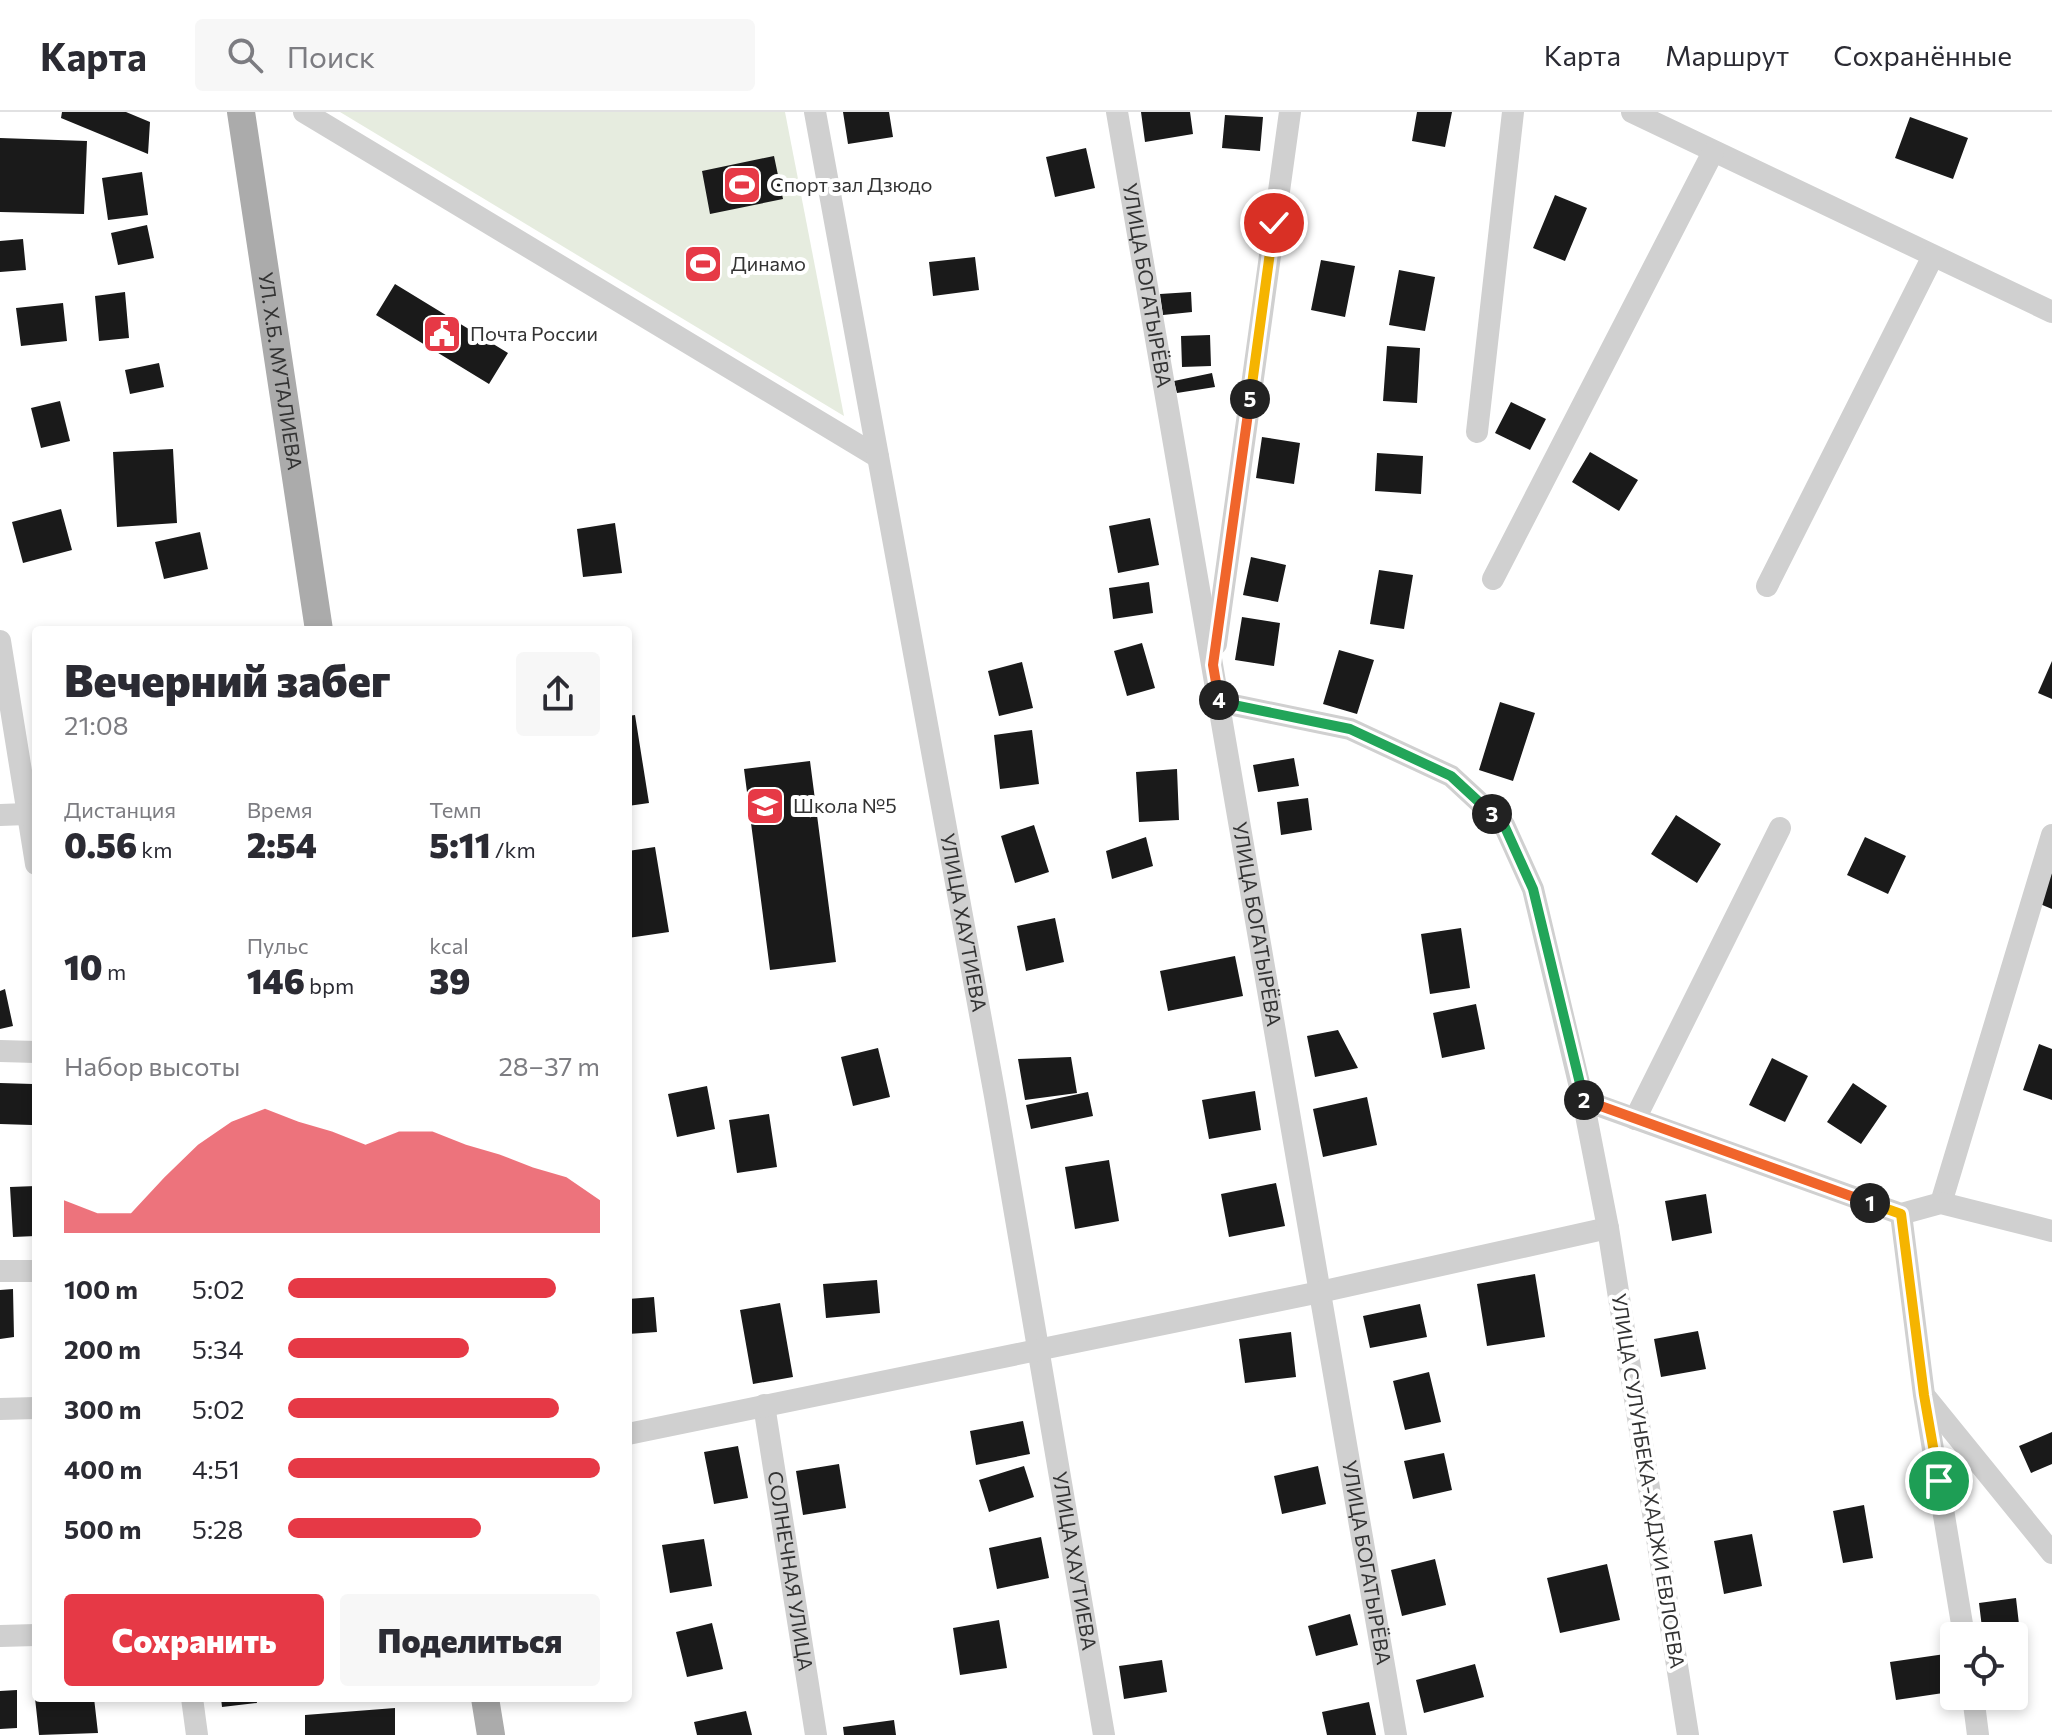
<!DOCTYPE html>
<html lang="ru">
<meta charset="utf-8">
<style>
body{margin:0;font-family:Commissioner,sans-serif;background:#f7f7f7;color:#2b2b33;height:100vh;display:flex;flex-direction:column;font-size:30px;white-space:nowrap}
*{box-sizing:border-box;margin:0}
p{font-size:26px;color:#7c7c81}
.icon{flex:none;width:44px;height:44px;fill:none;stroke:currentColor;stroke-width:2;stroke-linecap:round;stroke-linejoin:round}
.map{position:relative;flex:1;overflow:hidden}
.side{position:absolute;left:32px;top:514px;width:600px;height:1076px;display:flex;flex-direction:column;background:#fff;border-radius:8px;box-shadow:0 4px 12px #0003}
.side>*{flex:none}
.fabs{position:absolute;left:1940px;top:1510px;display:grid;gap:16px}
.fabs a{display:grid;place-items:center;width:88px;height:88px;border-radius:8px;background:#fff;box-shadow:0 4px 12px #0003;font-size:40px}
.pin{position:absolute;display:grid;place-items:center;width:68px;height:68px;color:#fff;margin:-34px;border:4px solid #fff;border-radius:50%;box-shadow:0 2px 8px #0007}
.km{position:absolute;width:40px;height:40px;margin:-20px;border-radius:50%;background:#222;color:#fff;font-size:22px;line-height:40px;text-align:center}
.round{display:grid;place-items:center;flex:none;width:84px;height:84px;border-radius:8px;background:#f7f7f7}
.summary{display:flex;align-items:center;justify-content:space-between;height:136px;padding:0 32px}
h1{font-size:44px;font-weight:800;line-height:60px}
.metrics{display:grid;grid-template-columns:repeat(3,1fr);gap:12px;height:136px;padding:8px 32px}
.metrics div{display:grid;align-content:center}
.metrics b{font-size:34px;font-weight:800}
.metrics small{font-size:22px;font-weight:400}
.metrics p{font-size:22px}
.chart{height:224px;padding:16px 32px}
.chart p{display:flex;justify-content:space-between}
.chart svg{width:100%;height:144px;margin-top:8px;fill:#e63946;opacity:.7}
.action{display:flex;gap:16px;margin-top:auto;padding:16px 32px}
.action a{flex:1;height:92px;border-radius:8px;background:#e63946;color:#fff;font-size:32px;font-weight:800;line-height:92px;text-align:center}
.action a+a{background:#f7f7f7;color:#2b2b33}
ul{padding:0 32px;list-style:none;font-size:26px}
li{display:grid;grid-template-columns:128px 96px 1fr;align-items:center;height:60px}
li i{height:20px;border-radius:10px;background:#e63946}
header{display:flex;align-items:center;gap:48px;box-sizing:border-box;height:112px;padding:0 40px;background:#fff;border-bottom:2px solid #e1e1e2}
header strong{font-size:38px}
nav{display:flex;gap:44px;margin-inline-start:auto;font-size:28px}
.search{width:560px;height:72px;background:#f7f7f7;display:flex;align-items:center;gap:20px;box-sizing:border-box;padding:0 28px;border-radius:8px;color:#7c7c81;font-size:30px}
.map>svg:first-child{display:block}
.pitch{fill:#e6ecdf}
.building{fill:#1a1a1a}
.lines{fill:none;stroke-linecap:round;stroke-linejoin:round}
.minor{stroke:#d0d0d0;stroke-width:22}
.major{stroke:#ababab;stroke-width:28}
.split-1-casing{stroke:#fff;stroke-width:16}
.split-2-casing{stroke:#fff;stroke-width:16}
.split-3-casing{stroke:#fff;stroke-width:16}
.split-4-casing{stroke:#fff;stroke-width:16}
.split-5-casing{stroke:#fff;stroke-width:16}
.split-6-casing{stroke:#fff;stroke-width:16}
.split-1{stroke:#f5b400;stroke-width:10}
.split-2{stroke:#f0652b;stroke-width:10}
.split-3{stroke:#22a559;stroke-width:10}
.split-4{stroke:#22a559;stroke-width:10}
.split-5{stroke:#f0652b;stroke-width:10}
.split-6{stroke:#f5b400;stroke-width:10}
.labels{text-anchor:middle;stroke-width:8;stroke-linejoin:round;paint-order:stroke}
.poi-label{font-size:20px;fill:#333;stroke:#fff;text-anchor:start}
.street-label{font-size:20px;fill:#333;stroke:#fff}
</style>
<header>
<strong>Карта</strong>
<div class="search"><svg class="icon" aria-label="search" viewBox="0 0 24 24"><circle cx="10" cy="10" r="6"/><path d="M15 15l6 6"/></svg>Поиск</div>
<nav><a>Карта</a><a>Маршрут</a><a>Сохранённые</a></nav>
</header>
<div class="map">
<svg width="2052" height="1623" viewBox="0 0 2052 1623">
<rect width="100%" height="100%" fill="#fff"/>
<!-- pitch -->
<path class="pitch" d="M340,0H785L844,304Z"/>
<!-- building -->
<path class="building" d="M62,0H126L150,10L148,42L61,6Z
M843,0H889L893,25L848,32Z
M1141,0H1190L1193,22L1145,30Z
M1417,0H1452L1445,35L1412,29Z
M1225,3L1263,5L1260,39L1222,36Z
M1910,5L1968,26L1953,67L1895,46Z
M0,26L87,29L84,102L0,100Z
M1086,36L1095,76L1055,85L1046,45Z
M774,44L783,87L710,102L702,59Z
M142,60L148,103L108,108L102,66Z
M1555,83L1587,96L1565,149L1533,136Z
M147,113L154,146L118,153L111,121Z
M23,127L26,158L0,160V129Z
M975,145L979,178L933,184L929,150Z
M1321,148L1355,154L1345,205L1311,198Z
M1399,158L1435,165L1425,219L1389,213Z
M395,172L508,241L489,272L376,203Z
M125,180L129,226L99,229L95,184Z
M1191,180L1192,200L1163,203L1160,182Z
M63,191L67,229L21,234L16,196Z
M1210,223L1211,254L1182,255L1181,224Z
M1387,234L1420,236L1417,291L1383,289Z
M159,251L164,275L130,282L125,258Z
M1212,261L1215,275L1177,281L1174,269Z
M60,289L70,329L41,336L31,296Z
M1511,290L1546,307L1530,338L1495,321Z
M1262,325L1300,331L1294,372L1256,366Z
M173,337L177,411L117,415L113,340Z
M1590,340L1638,368L1619,399L1572,370Z
M1377,341L1423,344L1421,382L1375,379Z
M61,397L72,438L23,451L12,410Z
M1150,406L1159,453L1118,461L1109,414Z
M615,411L622,461L583,465L577,417Z
M200,420L208,457L164,467L155,430Z
M1251,445L1286,453L1278,490L1243,483Z
M1379,458L1413,463L1404,517L1370,512Z
M1149,470L1153,501L1113,507L1109,476Z
M1242,505L1280,511L1274,554L1235,548Z
M1142,531L1155,576L1127,584L1114,539Z
M1339,538L1374,548L1357,602L1323,592Z
M2052,549V587L2038,581Z
M1022,550L1033,596L999,604L988,559Z
M1500,590L1535,601L1513,669L1479,658Z
M635,603L649,691L628,694V604Z
M1032,618L1039,672L1000,677L994,623Z
M1294,646L1299,674L1258,680L1253,653Z
M810,649L836,850L770,858L744,657Z
M1177,657L1179,708L1139,710L1136,660Z
M1308,686L1312,718L1281,723L1277,690Z
M1676,703L1721,732L1697,771L1651,742Z
M1034,713L1049,760L1015,771L1001,724Z
M1146,725L1153,754L1112,767L1106,739Z
M1865,725L1906,744L1888,782L1847,763Z
M655,735L669,820L628,826V739Z
M2052,760V797L2040,792Z
M1055,806L1064,850L1026,859L1017,814Z
M1461,816L1470,876L1430,882L1421,822Z
M1235,844L1243,884L1168,899L1160,859Z
M5,877L13,914L0,917V879Z
M1476,892L1485,937L1442,946L1433,901Z
M1338,918L1358,956L1315,965L1307,924Z
M2039,932L2052,937V988L2023,978Z
M878,936L890,985L853,994L841,945Z
M1071,945L1077,981L1025,988L1018,947Z
M1772,946L1808,964L1785,1010L1749,993Z
M0,971L33,972L32,1013L0,1012Z
M1853,971L1887,994L1861,1032L1827,1010Z
M707,974L715,1017L677,1025L668,982Z
M1255,979L1261,1018L1209,1027L1202,988Z
M1088,980L1093,1004L1031,1017L1026,993Z
M1367,985L1377,1033L1323,1045L1313,997Z
M769,1002L777,1055L737,1061L729,1008Z
M1109,1048L1119,1109L1075,1117L1065,1055Z
M1276,1071L1285,1114L1229,1125L1221,1082Z
M36,1074V1124L13,1125L10,1075Z
M1706,1082L1712,1121L1672,1129L1665,1089Z
M1535,1162L1545,1225L1487,1234L1477,1172Z
M877,1168L880,1201L826,1206L823,1172Z
M13,1177L14,1225L0,1227V1178Z
M654,1185L657,1220L628,1222V1187Z
M780,1191L793,1265L753,1272L740,1198Z
M1420,1192L1427,1225L1370,1236L1363,1204Z
M1698,1219L1706,1257L1661,1265L1654,1227Z
M1291,1220L1296,1265L1245,1271L1239,1227Z
M1429,1260L1441,1310L1405,1318L1393,1269Z
M1023,1309L1030,1342L976,1353L970,1319Z
M2052,1320V1352L2031,1361L2019,1334Z
M738,1334L748,1386L714,1392L704,1340Z
M1444,1341L1452,1378L1413,1387L1404,1349Z
M839,1352L846,1396L803,1403L796,1359Z
M1024,1354L1034,1385L989,1400L979,1368Z
M1318,1354L1326,1392L1282,1402L1274,1364Z
M1864,1393L1873,1446L1843,1451L1833,1399Z
M1752,1422L1762,1474L1724,1482L1714,1429Z
M1041,1425L1049,1466L997,1477L989,1436Z
M704,1427L712,1474L670,1481L662,1433Z
M1435,1447L1446,1493L1402,1504L1391,1458Z
M1607,1452L1620,1508L1560,1521L1547,1466Z
M2016,1486L2021,1530L2014,1531V1524H1983L1979,1491Z
M1350,1502L1358,1533L1316,1544L1308,1514Z
M999,1508L1007,1556L960,1563L953,1516Z
M712,1511L723,1557L687,1565L676,1520Z
M1945,1542L1950,1580L1896,1588L1890,1550Z
M1162,1548L1167,1580L1124,1587L1119,1554Z
M1475,1552L1484,1585L1424,1601L1416,1568Z
M17,1578V1616L0,1617V1579Z
M35,1586H94L98,1621L39,1623Z
M221,1586H256L257,1591L222,1595Z
M1369,1590L1376,1623H1327L1322,1600Z
M395,1596V1623H305V1603Z
M746,1599L752,1623H697L694,1610Z
M894,1608L896,1623H844L843,1615Z"/>
<g class="lines">
<!-- minor -->
<g class="minor">
<path d="M304,0L878,345"/>
<path id="s1" d="M815,0L995,984L1104,1623"/>
<path id="s2" d="M1117,0L1396,1623"/>
<path d="M1632,0L2052,200"/>
<path d="M1477,320L1513,0"/>
<path d="M1493,467L1713,40"/>
<path d="M1767,474L1933,144"/>
<path d="M0,529L36,752"/>
<path d="M1216,532L1290,0"/>
<path d="M1219,590L1350,617L1451,664L1504,713L1533,777L1583,988"/>
<path d="M0,703L27,702"/>
<path d="M0,939L36,940"/>
<path d="M1635,1007L1780,716"/>
<path d="M1941,1091L2052,723"/>
<path d="M1901,1102L1924,1283L1964,1524"/>
<path d="M0,1159H36"/>
<path d="M1927,1287L2052,1441"/>
<path id="s3" d="M764,1293L816,1623"/>
<path d="M0,1297L36,1296"/>
<path d="M628,1322L1320,1180L1608,1116"/>
<path d="M0,1524L36,1523"/>
<path d="M1973,1584L1978,1623"/>
<path d="M192,1586L197,1623"/>
<path d="M1688,1623L1608,1116L1583,988L1901,1102L1941,1091L2052,1119"/>
</g>
<!-- major -->
<g class="major">
<path id="s4" d="M241,0L319,518"/>
<path d="M485,1586L491,1623"/>
</g>
</g>
<g class="lines">
<defs>
<path id="split-1" d="M1870,1091L1901,1102L1924,1283L1939,1369"/>
<path id="split-2" d="M1584,988L1870,1091"/>
<path id="split-3" d="M1492,702L1504,713L1533,777L1584,988"/>
<path id="split-4" d="M1219,588V590L1350,617L1451,664L1492,702"/>
<path id="split-5" d="M1219,588L1213,553L1250,287"/>
<path id="split-6" d="M1250,287L1274,111"/>
</defs>
<!-- split-1 casing -->
<use href="#split-1" class="split-1-casing"/>
<!-- split-2 casing -->
<use href="#split-2" class="split-2-casing"/>
<!-- split-3 casing -->
<use href="#split-3" class="split-3-casing"/>
<!-- split-4 casing -->
<use href="#split-4" class="split-4-casing"/>
<!-- split-5 casing -->
<use href="#split-5" class="split-5-casing"/>
<!-- split-6 casing -->
<use href="#split-6" class="split-6-casing"/>
<!-- split-1 -->
<use href="#split-1" class="split-1"/>
<!-- split-2 -->
<use href="#split-2" class="split-2"/>
<!-- split-3 -->
<use href="#split-3" class="split-3"/>
<!-- split-4 -->
<use href="#split-4" class="split-4"/>
<!-- split-5 -->
<use href="#split-5" class="split-5"/>
<!-- split-6 -->
<use href="#split-6" class="split-6"/>
</g>
<!-- icons -->
<defs>
<symbol id="stadium-square" viewBox="-11 -11 22 22"><rect x="-9" y="-9" width="18" height="18" rx="4" fill="#e63946" stroke="#fff"/><path d="M0-5a6.5 5 0 1 0 0 10a6.5 5 0 1 0 0-10ZM-3.5-1.8h7v3.6h-7Z" fill="#fff"/></symbol>
<symbol id="civic-square" viewBox="-11 -11 22 22"><rect x="-9" y="-9" width="18" height="18" rx="4" fill="#e63946" stroke="#fff"/><path d="M-.6-6.5H3V-4.5H.6V-3L4-1V1h2V6H-6V1h2V-1L-.6-3ZM-1.2 2.5V6h2.4V2.5Z" fill="#fff"/></symbol>
<symbol id="school-square" viewBox="-11 -11 22 22"><rect x="-9" y="-9" width="18" height="18" rx="4" fill="#e63946" stroke="#fff"/><path d="M0-5L7-2L0 1L-7-2ZM-4 1L0 2.5L4 1V4Q0 6-4 4Z" fill="#fff"/></symbol>
</defs>
<g fill-rule="evenodd">
<use href="#stadium-square" x="720" y="51" width="44" height="44"/>
<use href="#stadium-square" x="681" y="130" width="44" height="44"/>
<use href="#civic-square" x="420" y="200" width="44" height="44"/>
<use href="#school-square" x="743" y="672" width="44" height="44"/>
</g>
<g class="labels">
<!-- poi labels -->
<g class="poi-label">
<text x="770" y="80">Спорт зал Дзюдо</text>
<text x="731" y="159">Динамо</text>
<text x="470" y="229">Почта России</text>
<text x="793" y="701">Школа №5</text>
</g>
<!-- street labels -->
<g class="street-label">
<text dy="7" stroke="none"><textPath href="#s2" startOffset="176">УЛИЦА БОГАТЫРЁВА</textPath></text>
<text dy="7" stroke="none"><textPath href="#s4" startOffset="262">УЛ. Х.Б. МУТАЛИЕВА</textPath></text>
<text dy="7" stroke="none"><textPath href="#s1" startOffset="824">УЛИЦА ХАУТИЕВА</textPath></text>
<text dy="7" stroke="none"><textPath href="#s2" startOffset="824">УЛИЦА БОГАТЫРЁВА</textPath></text>
<text transform="translate(1648 1369) rotate(81)" y="7">УЛИЦА СУЛУНБЕКА-ХАДЖИ ЕВЛОЕВА</text>
<text dy="7" stroke="none"><textPath href="#s1" startOffset="1472">УЛИЦА ХАУТИЕВА</textPath></text>
<text dy="7" stroke="none"><textPath href="#s2" startOffset="1472">УЛИЦА БОГАТЫРЁВА</textPath></text>
<text dy="7" stroke="none"><textPath href="#s3" startOffset="168">СОЛНЕЧНАЯ УЛИЦА</textPath></text>
</g>
</g>
</svg>
<div class="fabs">
<a><svg class="icon" aria-label="locate" viewBox="0 0 24 24"><circle cx="12" cy="12" r="6"/><path d="M12 2v4M12 18v4M2 12h4M18 12h4"/></svg></a>
</div>
<div class="pin" style="left:1939px;top:1369px;background:#1e9e55"><svg class="icon" aria-label="arrive" viewBox="0 0 24 24"><path d="M6 21V4h12l-3 4 3 4H6"/></svg></div>
<div class="pin" style="left:1274px;top:111px;background:#d93025"><svg class="icon" aria-label="check" viewBox="0 0 24 24"><path d="M5 12l5 5 9-10"/></svg></div>
<b class="km" style="left:1870px;top:1091px">1</b>
<b class="km" style="left:1584px;top:988px">2</b>
<b class="km" style="left:1492px;top:702px">3</b>
<b class="km" style="left:1219px;top:588px">4</b>
<b class="km" style="left:1250px;top:287px">5</b>
<section class="side">
<div class="summary"><div><h1>Вечерний забег</h1><p>21:08</p></div><a class="round"><svg class="icon" aria-label="share" viewBox="0 0 24 24"><path d="M12 15V3M7 8l5-5 5 5M5 13v7h14v-7"/></svg></a></div>
<div class="metrics">
<div><p>Дистанция</p><b>0.56<small> km</small></b></div>
<div><p>Время</p><b>2:54</b></div>
<div><p>Темп</p><b>5:11<small> /km</small></b></div>
</div>
<div class="metrics">
<div><b>10<small> m</small></b></div>
<div><p>Пульс</p><b>146<small> bpm</small></b></div>
<div><p>kcal</p><b>39</b></div>
</div>
<div class="chart"><p><span>Набор высоты</span>28–37 m</p>
<svg viewBox="0 0 160 44" preserveAspectRatio="none"><path d="M0 44V34L10 38L20 38L30 27L40 17L50 10L60 6L70 10L80 13L90 17L100 13L110 13L120 17L130 20L140 24L150 27L160 34V44z"/></svg>
</div>
<ul>
<li><b>100 m</b>5:02<i style="width:86%"></i></li>
<li><b>200 m</b>5:34<i style="width:58%"></i></li>
<li><b>300 m</b>5:02<i style="width:87%"></i></li>
<li><b>400 m</b>4:51<i style="width:100%"></i></li>
<li><b>500 m</b>5:28<i style="width:62%"></i></li>
</ul>
<div class="action"><a>Сохранить</a><a>Поделиться</a></div>
</section>
</div>
